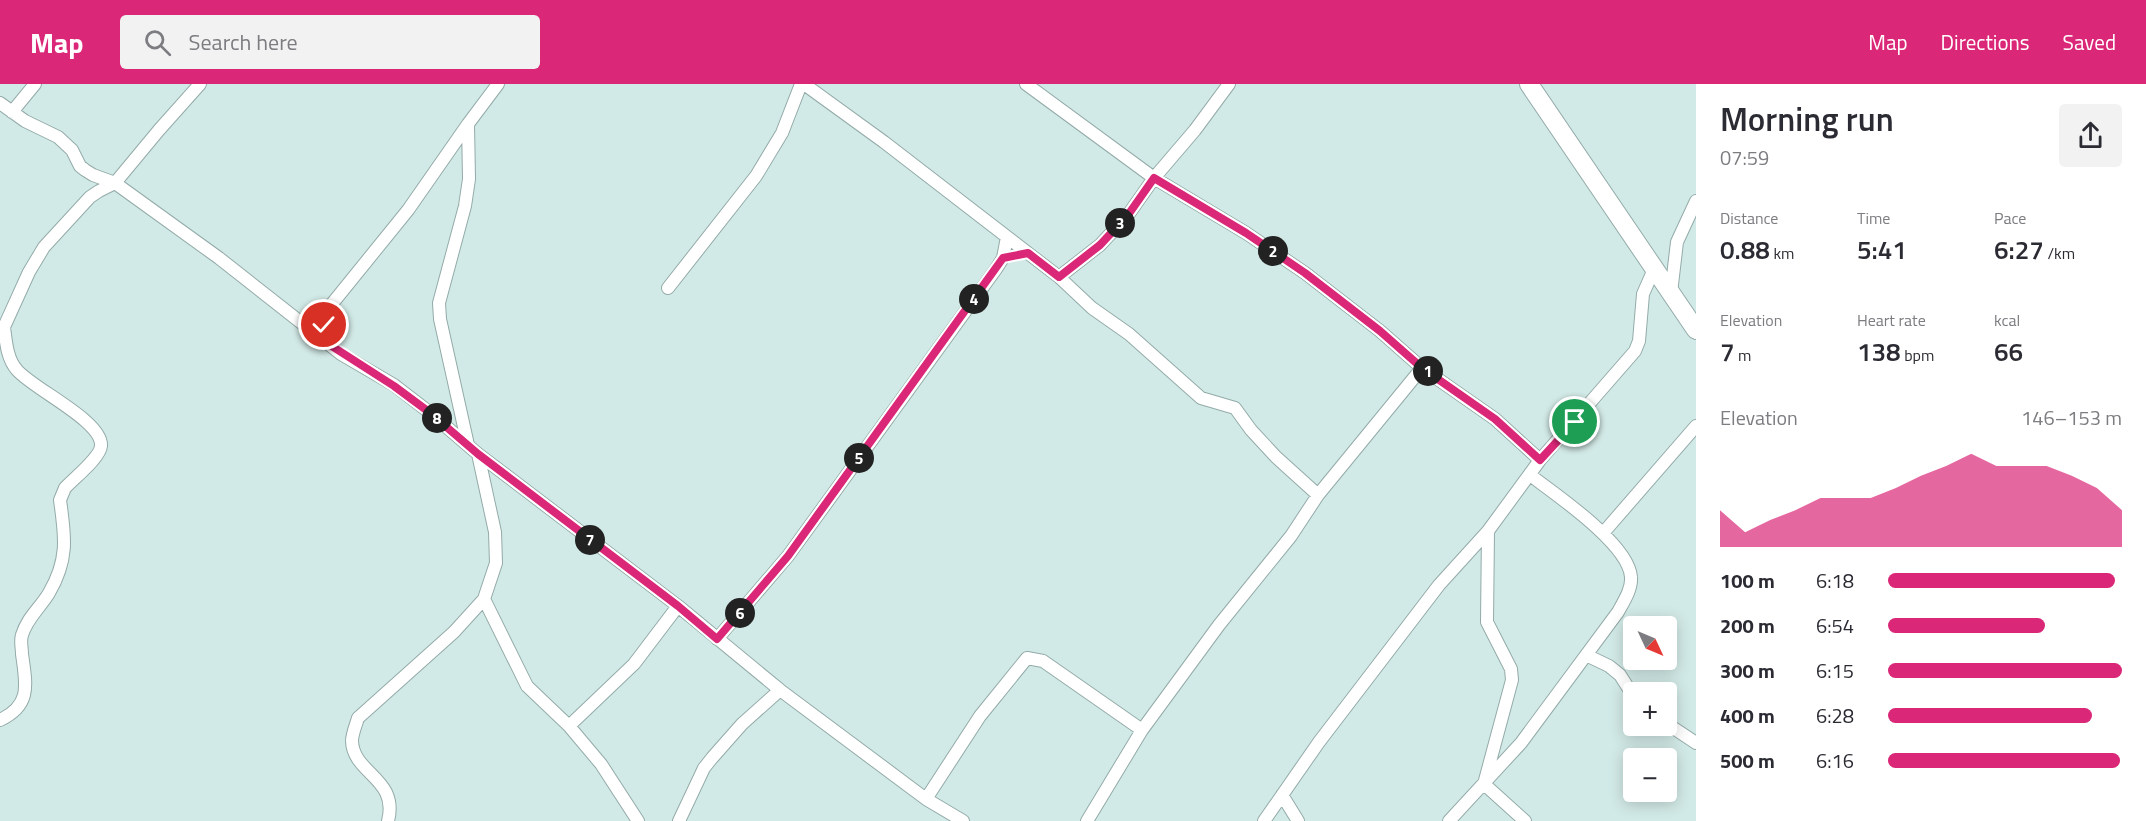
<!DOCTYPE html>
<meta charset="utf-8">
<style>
body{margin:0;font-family:"Titillium Web",sans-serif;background:#f2f2f3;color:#2b2b33;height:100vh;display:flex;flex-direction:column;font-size:22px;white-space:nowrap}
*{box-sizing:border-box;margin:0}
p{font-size:20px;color:#7c7c81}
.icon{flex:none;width:33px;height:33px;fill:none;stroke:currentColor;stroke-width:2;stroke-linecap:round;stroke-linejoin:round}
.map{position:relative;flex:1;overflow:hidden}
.sheet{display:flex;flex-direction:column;background:#fff;width:450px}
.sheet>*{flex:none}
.needle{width:39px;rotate:134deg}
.buttons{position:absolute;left:1623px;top:532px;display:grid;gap:12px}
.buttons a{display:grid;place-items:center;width:54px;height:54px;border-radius:6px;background:#fff;box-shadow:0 3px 15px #0003;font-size:30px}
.pin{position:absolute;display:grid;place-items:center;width:51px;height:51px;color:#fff;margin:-26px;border:3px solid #fff;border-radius:50%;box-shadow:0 2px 6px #0007}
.km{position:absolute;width:30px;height:30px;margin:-15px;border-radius:50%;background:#222;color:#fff;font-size:16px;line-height:30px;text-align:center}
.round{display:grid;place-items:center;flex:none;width:63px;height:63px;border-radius:6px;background:#f2f2f3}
.overview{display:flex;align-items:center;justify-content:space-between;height:102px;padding:0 24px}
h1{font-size:33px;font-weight:600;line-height:45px}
.figures{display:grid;grid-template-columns:repeat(3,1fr);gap:9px;height:102px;padding:6px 24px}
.figures div{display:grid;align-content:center}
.figures b{font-size:26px;font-weight:600}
.figures small{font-size:16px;font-weight:400}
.figures p{font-size:16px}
.chart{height:168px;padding:12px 24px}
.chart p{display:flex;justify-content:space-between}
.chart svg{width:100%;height:108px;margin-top:6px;fill:#db2777;opacity:.7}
ul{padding:0 24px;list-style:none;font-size:20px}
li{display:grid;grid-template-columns:96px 72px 1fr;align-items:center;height:45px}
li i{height:15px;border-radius:8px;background:#db2777}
header{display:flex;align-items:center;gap:36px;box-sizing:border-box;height:84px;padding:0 30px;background:#db2777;color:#fff}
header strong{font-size:28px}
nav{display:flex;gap:33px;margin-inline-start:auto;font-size:21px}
.search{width:420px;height:54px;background:#f2f2f3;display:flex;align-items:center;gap:15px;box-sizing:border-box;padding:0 21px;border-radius:6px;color:#7c7c81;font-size:22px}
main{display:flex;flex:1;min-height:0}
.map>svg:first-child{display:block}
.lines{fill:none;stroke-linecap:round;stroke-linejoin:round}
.street-casing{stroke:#93aba8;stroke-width:14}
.secondary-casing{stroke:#93aba8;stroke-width:20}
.street{stroke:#fff;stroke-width:12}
.secondary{stroke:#fff;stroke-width:18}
.route-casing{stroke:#fff;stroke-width:12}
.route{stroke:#db2777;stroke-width:8}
</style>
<header>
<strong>Map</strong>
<div class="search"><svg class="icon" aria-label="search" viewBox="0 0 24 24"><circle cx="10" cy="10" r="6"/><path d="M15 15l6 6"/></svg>Search here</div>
<nav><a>Map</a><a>Directions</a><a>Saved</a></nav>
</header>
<main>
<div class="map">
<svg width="1696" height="737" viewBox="0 0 1696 737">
<rect width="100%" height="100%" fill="#d2eae7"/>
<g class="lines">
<defs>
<path id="street" d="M804,0L884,58L1059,193L1092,224L1129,250L1201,314L1235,324L1251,346L1276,373L1318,411
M1026,0L1154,94L1246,149L1305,189L1380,247L1422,284L1495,335L1540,376
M0,19L25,37L58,53L72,66L80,82L85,86L93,91L115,99L219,174L341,270L394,301L429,328L478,370L678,522L780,606L926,715L963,737
M12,28L35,0
M1059,193L1100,161L1128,131L1154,94L1195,46L1229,0
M668,204L756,92L782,49L801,0
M1671,209L1677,158L1696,117
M0,246L4,243L29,188L44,163L90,113L99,107L115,99L159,46L200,0
M330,261L323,235L327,226L408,126L468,40L498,0
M468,361L440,235L439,219L465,122L469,95L468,40
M1488,447L1487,538L1511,585L1512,596L1484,700L1525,737
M1604,448L1696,342
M484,515L527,602L569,642L601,680L638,737
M717,555L788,472L996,185L1003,174L1007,153
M1586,571L1609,582L1620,591L1634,613
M0,636C32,621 26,600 22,570C22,564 20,557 22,551C27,534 40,524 49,509C69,475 65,452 60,416L65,404C73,395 100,374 101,362C103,337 33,305 17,286C7,275 6,258 4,243
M1666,639L1696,659
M569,642L634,580L678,522
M1282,711L1298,737
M926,715L980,632L1027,574L1043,577L1142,646
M388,737C399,694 353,690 352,657C352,650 356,641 358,634L454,548L484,515L496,479L495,448L478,370
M679,737L704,684L712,674L742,640L780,606
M1087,737L1142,646L1219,541L1291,452L1318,411L1422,284
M1264,737L1319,658L1439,501L1488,447L1540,376L1635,267L1639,257L1643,210L1654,185
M1449,737L1521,659L1618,528C1624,517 1632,505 1631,493C1629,460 1555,410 1530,391"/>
<path id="secondary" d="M1529,0L1696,246"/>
</defs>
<!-- street casing -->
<use href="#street" class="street-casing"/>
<!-- secondary casing -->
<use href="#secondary" class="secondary-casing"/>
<!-- street -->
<use href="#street" class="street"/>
<!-- secondary -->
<use href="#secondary" class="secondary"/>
</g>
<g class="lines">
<defs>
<path id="route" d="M324,241L330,261L394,302L429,328L478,370L678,522L717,555L788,472L1003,174L1028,169L1059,193L1100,161L1128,131L1154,94L1246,149L1305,189L1380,247L1422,284L1495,335L1540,376L1575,338"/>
</defs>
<!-- route casing -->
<use href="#route" class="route-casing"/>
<!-- route -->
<use href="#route" class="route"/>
</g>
</svg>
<div class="buttons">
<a><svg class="needle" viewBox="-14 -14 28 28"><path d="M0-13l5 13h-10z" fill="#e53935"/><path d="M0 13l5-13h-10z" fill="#7c7c81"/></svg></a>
<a>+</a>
<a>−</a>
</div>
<div class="pin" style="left:1575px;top:338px;background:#1e9e55"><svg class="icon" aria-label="arrive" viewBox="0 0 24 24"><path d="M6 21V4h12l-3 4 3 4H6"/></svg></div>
<div class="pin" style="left:324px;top:241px;background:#d93025"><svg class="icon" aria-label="check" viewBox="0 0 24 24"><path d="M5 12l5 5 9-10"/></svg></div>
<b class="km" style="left:1428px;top:287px">1</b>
<b class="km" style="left:1273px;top:167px">2</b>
<b class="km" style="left:1120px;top:139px">3</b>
<b class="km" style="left:974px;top:215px">4</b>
<b class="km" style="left:859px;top:374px">5</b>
<b class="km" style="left:740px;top:529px">6</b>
<b class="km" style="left:590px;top:456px">7</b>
<b class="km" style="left:437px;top:334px">8</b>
</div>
<section class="sheet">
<div class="overview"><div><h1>Morning run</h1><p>07:59</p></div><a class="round"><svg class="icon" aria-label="share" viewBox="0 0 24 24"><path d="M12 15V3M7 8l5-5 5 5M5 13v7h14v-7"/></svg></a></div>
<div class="figures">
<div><p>Distance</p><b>0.88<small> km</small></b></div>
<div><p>Time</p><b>5:41</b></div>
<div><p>Pace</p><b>6:27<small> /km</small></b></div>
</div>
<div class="figures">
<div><p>Elevation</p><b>7<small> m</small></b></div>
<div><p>Heart rate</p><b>138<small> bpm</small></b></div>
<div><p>kcal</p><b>66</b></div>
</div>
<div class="chart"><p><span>Elevation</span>146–153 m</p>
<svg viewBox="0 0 160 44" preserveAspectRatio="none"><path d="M0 44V29L10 38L20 33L30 29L40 24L50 24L60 24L70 20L80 15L90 11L100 6L110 11L120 11L130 11L140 15L150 20L160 29V44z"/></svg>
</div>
<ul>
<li><b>100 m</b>6:18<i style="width:97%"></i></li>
<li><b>200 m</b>6:54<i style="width:67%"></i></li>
<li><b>300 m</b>6:15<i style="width:100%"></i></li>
<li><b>400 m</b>6:28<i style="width:87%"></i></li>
<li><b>500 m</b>6:16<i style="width:99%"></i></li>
</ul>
</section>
</main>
